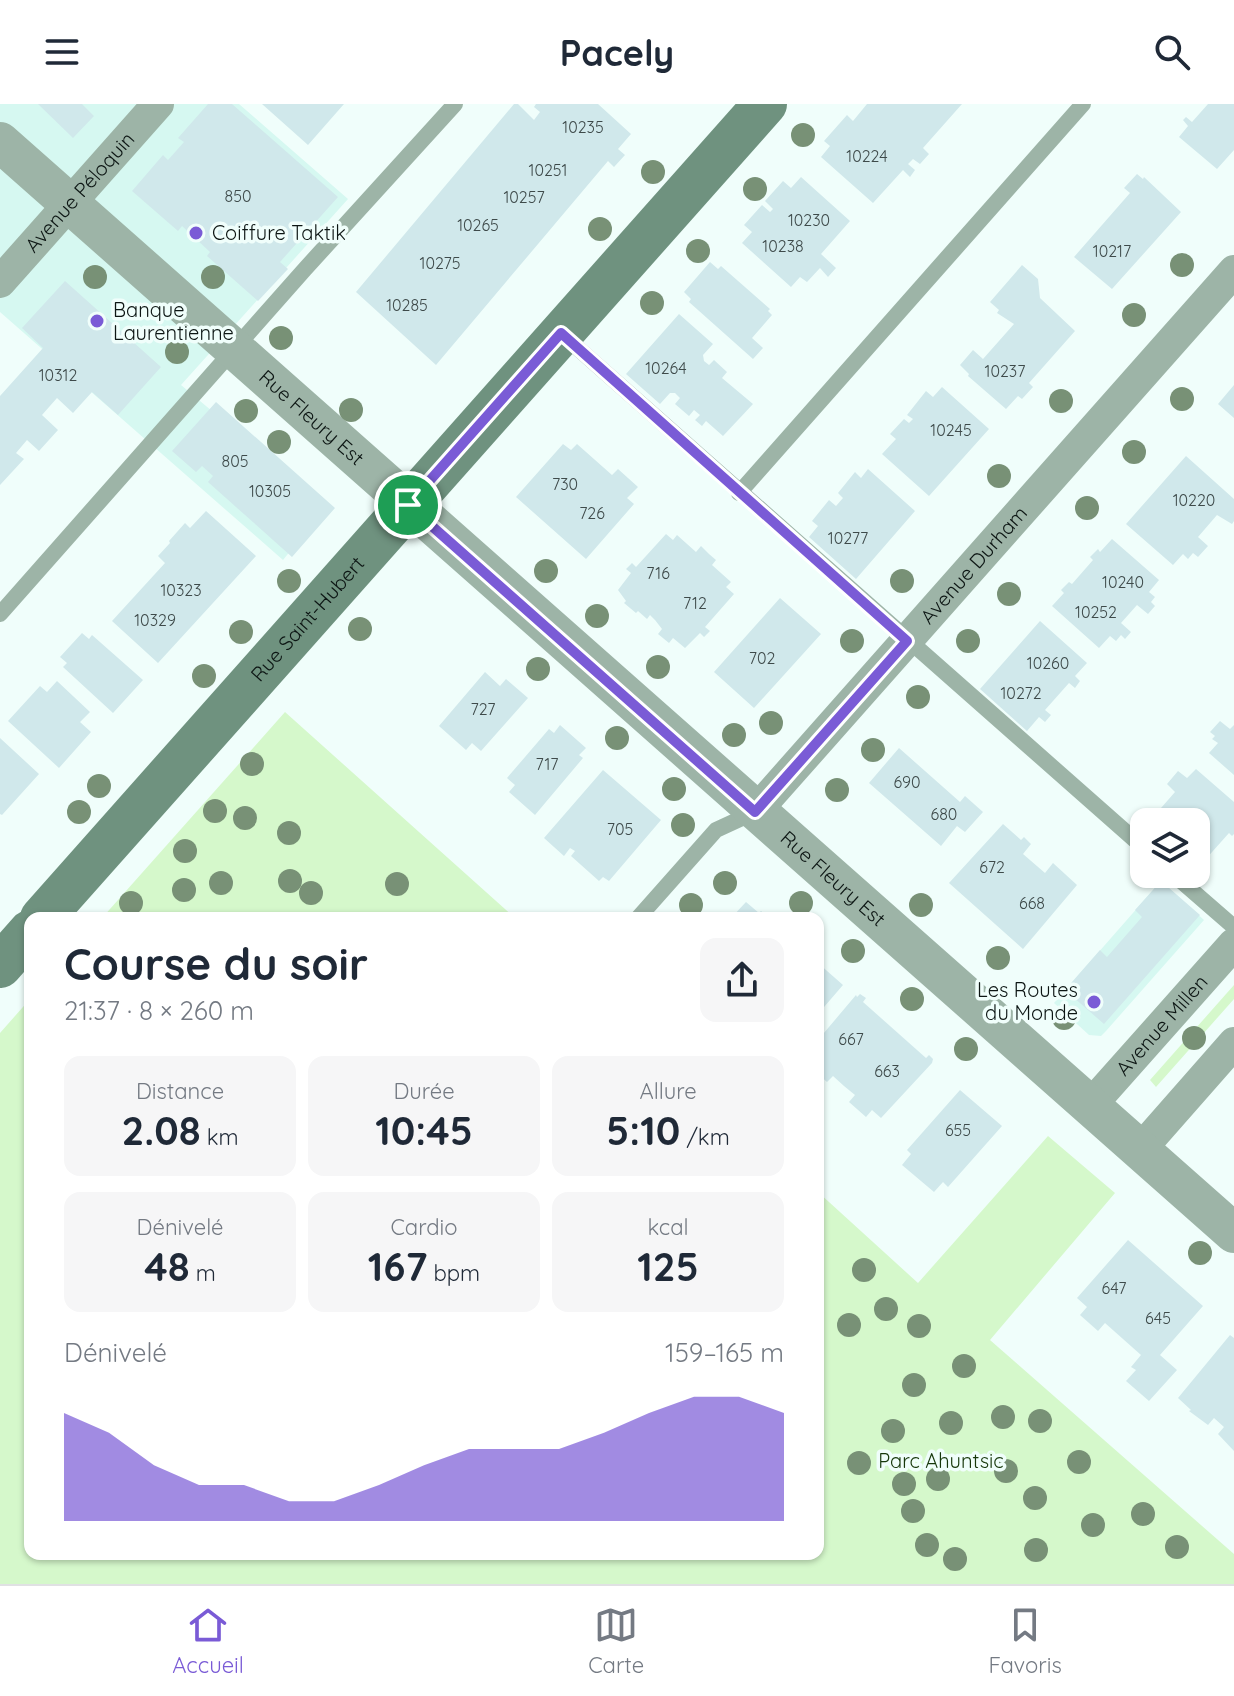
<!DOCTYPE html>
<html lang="fr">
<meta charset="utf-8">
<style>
body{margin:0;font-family:Quicksand,sans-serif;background:#f6f6f7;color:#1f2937;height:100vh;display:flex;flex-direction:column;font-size:30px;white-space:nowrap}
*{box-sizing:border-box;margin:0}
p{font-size:26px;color:#747a83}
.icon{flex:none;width:44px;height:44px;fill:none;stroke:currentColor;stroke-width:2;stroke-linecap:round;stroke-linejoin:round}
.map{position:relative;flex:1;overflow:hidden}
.drawer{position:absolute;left:24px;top:808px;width:800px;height:648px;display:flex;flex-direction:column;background:#fff;border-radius:16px;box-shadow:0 2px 6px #0004}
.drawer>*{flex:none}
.buttons{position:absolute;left:1130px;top:704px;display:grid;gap:16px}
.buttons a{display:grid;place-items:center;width:80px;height:80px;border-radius:16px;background:#fff;box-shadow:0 2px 6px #0004;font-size:40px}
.pin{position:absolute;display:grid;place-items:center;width:68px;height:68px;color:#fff;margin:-34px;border:4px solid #fff;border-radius:50%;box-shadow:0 2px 8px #0007}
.round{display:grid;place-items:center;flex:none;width:84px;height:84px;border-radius:16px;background:#f6f6f7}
.overview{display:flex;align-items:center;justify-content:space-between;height:136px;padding:0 40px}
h1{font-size:44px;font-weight:700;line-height:60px}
.metrics{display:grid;grid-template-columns:repeat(3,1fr);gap:12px;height:136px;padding:8px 40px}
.metrics div{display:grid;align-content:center;border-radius:16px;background:#f6f6f7;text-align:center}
.metrics b{font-size:40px;font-weight:700}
.metrics small{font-size:22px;font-weight:400}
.metrics p{font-size:22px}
.chart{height:224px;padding:16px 40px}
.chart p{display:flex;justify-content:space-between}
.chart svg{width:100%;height:144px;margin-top:8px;fill:#7a5bd6;opacity:.7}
header{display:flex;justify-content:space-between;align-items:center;height:104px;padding:0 40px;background:#fff;font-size:36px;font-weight:700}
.tab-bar{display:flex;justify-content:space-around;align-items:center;height:112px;border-top:2px solid #e0e1e3;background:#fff;font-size:22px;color:#747a83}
.tab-bar a{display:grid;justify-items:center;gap:4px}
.tab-bar .current{color:#7a5bd6}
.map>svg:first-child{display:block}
.built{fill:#d6f8f1}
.green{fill:#d5f8cb}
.building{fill:#d0e8eb}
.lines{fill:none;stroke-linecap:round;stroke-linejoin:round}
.service{stroke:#9db4a7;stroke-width:16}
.minor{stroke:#9db4a7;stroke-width:32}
.tertiary{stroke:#9db4a7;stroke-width:40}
.secondary{stroke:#6f927f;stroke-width:44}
.tree{fill:#789176}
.route-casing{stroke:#fff;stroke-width:16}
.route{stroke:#7a5bd6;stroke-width:10}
.poi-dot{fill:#7a5bd6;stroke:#f0fefb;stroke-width:3}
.labels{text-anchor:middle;stroke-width:7;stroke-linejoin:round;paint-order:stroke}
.number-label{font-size:16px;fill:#3e4a4a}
.street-label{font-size:20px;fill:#0d1614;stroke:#f0fefb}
.poi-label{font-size:20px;fill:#0d1614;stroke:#f0fefb;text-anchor:start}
.park-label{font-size:20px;fill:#16370a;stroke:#f0fefb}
</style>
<header><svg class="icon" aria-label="menu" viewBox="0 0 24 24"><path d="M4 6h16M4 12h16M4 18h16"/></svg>Pacely<svg class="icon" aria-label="search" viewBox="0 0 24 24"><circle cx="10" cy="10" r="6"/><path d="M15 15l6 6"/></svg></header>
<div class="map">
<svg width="1234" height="1480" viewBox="0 0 1234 1480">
<rect width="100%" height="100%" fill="#f0fefb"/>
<!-- built -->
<path class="built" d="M0,0H239L348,95L181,281L326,403L283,456L0,208Z
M1161,777L1204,816L1106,927L1101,932L1089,931L1054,899Z"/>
<!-- green -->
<path class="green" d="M285,608L515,814H102Z
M1234,881V895L1156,983L1150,976Z
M30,895V1450H818V1088L918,1179L1048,1032L1115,1089L990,1236L1234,1450V1480H0V929Z"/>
<!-- building -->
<path class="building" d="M38,0H82L94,12L73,34Z
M208,0H232L338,93L280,158L288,165L258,197L207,152L210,148L182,122L178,127L132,87L163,51L168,56L184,38L178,34Z
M262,0H344L308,41Z
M514,0H518L534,16L540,8L534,3L536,0H598L631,30L618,45L625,51L614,63L608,57L436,261L356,188Z
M867,0H962L923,44L929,50L920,60L913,55L908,60L915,66L910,73L903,66L873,99L821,53L830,42L824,37L847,11L853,17Z
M1208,0H1234V46L1217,65L1179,33L1188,22L1183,16L1186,13L1192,18Z
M1137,70L1143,75L1144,73L1181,108L1112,185L1074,153L1130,89L1124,84Z
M801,73L850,117L821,150L836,164L828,173L820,164L807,178L800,173L791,183L742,139L752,128L744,121L762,101L770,108L773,105L765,97L783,77L791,84Z
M710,158L718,165L721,162L770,205L768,207L772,211L752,234L763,244L753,255L689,198L691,195L684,188Z
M1022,161L1038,175L1040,194L1075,227L1029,279L1033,283L1022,295L1018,292L1006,305L968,272L969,270L960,261L973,246L983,255L1014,220L997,209L999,206L990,198Z
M65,177L161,263L118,311L92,288L73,309L57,294L42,311L58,326L39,347L27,336L16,349L24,355L0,381V292L43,244L22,224Z
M679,210L713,240L703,251L704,257L709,261L714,256L727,268L722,274L753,300L723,332L706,317L702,322L695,316L700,311L694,306L689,312L675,300L680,294L675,289H670L660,300L626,270Z
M1234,281V314L1218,300Z
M942,283L989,325L929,392L882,350L896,335L890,330L904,315L909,319L913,315L907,311L926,287L933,293Z
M216,298L335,404L292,453L208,378L213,372L202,362L196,368L172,347Z
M563,340L571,346L577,340L612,371L618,365L638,383L627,394L634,400L586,455L516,393Z
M1186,352L1234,395V417L1232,420L1217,411L1198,433L1208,442L1198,453L1193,449L1188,455L1183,450L1173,461L1126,420Z
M868,365L915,407L856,475L809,433L818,422L812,417L829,396L836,402L843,394L838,389L855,368L861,374Z
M206,407L256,452L158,559L112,517L165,459L158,452L170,439L169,437L185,419L190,424Z
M666,430L673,436L677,431L696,448L701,442L709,450L716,456L712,461L731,478L726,483L734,490L705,523L710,527L704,533L700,529L685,544L673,534L669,539L658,530L662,525L655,516L650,511L647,515L638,507L636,509L624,499L626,497L618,486L631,469L626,465L632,459L636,463Z
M1112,435L1159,476L1149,488L1155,493L1151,498L1155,502L1148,510L1137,501L1121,519L1131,528L1125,535L1121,531L1116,537L1110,532L1099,544L1052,502L1064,489L1061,486L1069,478L1072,480L1093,456L1090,453L1098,445L1100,448Z
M780,494L821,530L754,604L714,568Z
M1040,517L1087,559L1075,572L1080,577L1075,584L1069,579L1045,606L1051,611L1045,618L1039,613L1027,627L980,585Z
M82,529L89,535L92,531L143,576L113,609L63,563L67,559L60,553Z
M485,568L500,582L506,575L528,594L481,647L472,639L466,646L439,622Z
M57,577L90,608L80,618L91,628L59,664L8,617L40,582L47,588Z
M1220,617L1230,625L1234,621V671L1209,649L1218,639L1212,635L1215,632L1210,628Z
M560,621L586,644L579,651L583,654L535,711L509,688L515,681L507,674L549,625L554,629Z
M0,634L39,670L2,711L0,710Z
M899,644L960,698L965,692L983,708L965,728L957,722L941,742L869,679Z
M1196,665L1234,698V730L1232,732L1229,729L1196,766V718H1150L1144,713L1149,707L1154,712L1175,688L1167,680L1178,667L1187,674Z
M603,666L661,716L609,777L603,773L599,777L571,752L575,747L570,744L564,752L544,734Z
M1003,720L1021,736L1024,733L1031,740L1023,750L1045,769L1053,759L1077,781L1023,845L949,779Z
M1161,777L1200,811L1104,920L1065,886L1100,846L1107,853L1142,813L1135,806Z
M746,798L759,809L761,807L769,814H731Z
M818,859L843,881L818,910Z
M860,890L866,894L863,898L926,954L929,951L933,955L932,959L881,1014L872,1006L866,1013L849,998L855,991L844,982L833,972L827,978L818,970V936L856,891L857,893Z
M960,986L1002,1022L948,1083L943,1078L934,1088L902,1061L911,1050L907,1046Z
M1128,1136L1203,1202L1160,1251L1177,1266L1149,1297L1126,1277L1136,1266L1131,1263L1141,1251L1105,1219L1098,1227L1080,1211L1087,1203L1077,1194Z
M1230,1231L1234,1234V1347L1218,1330L1224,1323L1214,1314L1208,1321L1189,1307L1191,1306L1178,1294Z"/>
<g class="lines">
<!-- service -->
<path class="service" d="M564,232L1144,744
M739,389L1083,0
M0,510L305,165L455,0
M1173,770L1234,823
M638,814L716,726L755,708"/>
<!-- minor -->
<g class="minor">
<path id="s1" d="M0,178L158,0"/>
<path id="s2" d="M755,708L1234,167"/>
<path id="s3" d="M1090,1002L1234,840"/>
<path d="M1140,1046L1234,939"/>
</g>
<!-- tertiary -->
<path class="tertiary" id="s4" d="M0,38L1234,1129"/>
<!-- secondary -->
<g class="secondary">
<path id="s5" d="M42,814L765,0"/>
<path d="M0,862L30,828"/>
</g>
</g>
<!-- trees -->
<g class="tree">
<circle cx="803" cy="31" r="12"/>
<circle cx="653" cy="68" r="12"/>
<circle cx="755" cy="85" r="12"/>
<circle cx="600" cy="125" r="12"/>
<circle cx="698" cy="147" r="12"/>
<circle cx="1182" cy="161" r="12"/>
<circle cx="95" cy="173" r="12"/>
<circle cx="213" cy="173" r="12"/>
<circle cx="652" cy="199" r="12"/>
<circle cx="1134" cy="211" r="12"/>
<circle cx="281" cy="234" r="12"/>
<circle cx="177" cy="248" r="12"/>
<circle cx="1182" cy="295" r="12"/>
<circle cx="1061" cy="297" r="12"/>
<circle cx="351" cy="306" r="12"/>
<circle cx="246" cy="307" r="12"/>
<circle cx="279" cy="338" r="12"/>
<circle cx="1134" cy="348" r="12"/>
<circle cx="999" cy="372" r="12"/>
<circle cx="1087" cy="404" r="12"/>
<circle cx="546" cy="467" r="12"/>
<circle cx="289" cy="477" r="12"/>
<circle cx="902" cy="477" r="12"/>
<circle cx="1009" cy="490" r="12"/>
<circle cx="597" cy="512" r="12"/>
<circle cx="360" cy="525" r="12"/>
<circle cx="241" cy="528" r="12"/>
<circle cx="852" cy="537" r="12"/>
<circle cx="968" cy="537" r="12"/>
<circle cx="658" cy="563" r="12"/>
<circle cx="538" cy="565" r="12"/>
<circle cx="204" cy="572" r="12"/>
<circle cx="918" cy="593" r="12"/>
<circle cx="771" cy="619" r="12"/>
<circle cx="734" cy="631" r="12"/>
<circle cx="617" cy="634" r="12"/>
<circle cx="873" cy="646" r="12"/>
<circle cx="252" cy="660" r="12"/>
<circle cx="99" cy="682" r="12"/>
<circle cx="674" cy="685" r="12"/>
<circle cx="837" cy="686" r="12"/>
<circle cx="215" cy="707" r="12"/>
<circle cx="79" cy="708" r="12"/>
<circle cx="245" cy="714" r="12"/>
<circle cx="683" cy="721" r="12"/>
<circle cx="289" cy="729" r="12"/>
<circle cx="185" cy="747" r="12"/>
<circle cx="290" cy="777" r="12"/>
<circle cx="221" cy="779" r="12"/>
<circle cx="725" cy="779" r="12"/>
<circle cx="397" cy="780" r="12"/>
<circle cx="184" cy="786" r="12"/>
<circle cx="311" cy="789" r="12"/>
<circle cx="131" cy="799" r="12"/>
<circle cx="801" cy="799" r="12"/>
<circle cx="691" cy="801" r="12"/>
<circle cx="921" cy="801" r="12"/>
<circle cx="853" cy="847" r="12"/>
<circle cx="998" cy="854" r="12"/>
<circle cx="912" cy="895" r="12"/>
<circle cx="1064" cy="914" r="12"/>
<circle cx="1194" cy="934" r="12"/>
<circle cx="966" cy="945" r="12"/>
<circle cx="1200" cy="1149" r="12"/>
<circle cx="864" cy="1166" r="12"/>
<circle cx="886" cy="1205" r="12"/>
<circle cx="849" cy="1221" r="12"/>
<circle cx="919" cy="1222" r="12"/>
<circle cx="964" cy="1262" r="12"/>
<circle cx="914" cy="1281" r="12"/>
<circle cx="1003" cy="1313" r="12"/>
<circle cx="1040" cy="1317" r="12"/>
<circle cx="951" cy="1319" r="12"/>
<circle cx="893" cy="1327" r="12"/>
<circle cx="1079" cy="1358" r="12"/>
<circle cx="859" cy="1359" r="12"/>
<circle cx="1006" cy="1367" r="12"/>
<circle cx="938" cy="1375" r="12"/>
<circle cx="904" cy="1380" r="12"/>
<circle cx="1035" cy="1394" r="12"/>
<circle cx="913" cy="1407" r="12"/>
<circle cx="1143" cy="1410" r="12"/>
<circle cx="1093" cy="1421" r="12"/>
<circle cx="927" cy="1441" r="12"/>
<circle cx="1177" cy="1443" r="12"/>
<circle cx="1036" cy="1446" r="12"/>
<circle cx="955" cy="1455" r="12"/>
</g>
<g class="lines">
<defs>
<path id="route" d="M561,229L907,537L755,708L408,401Z"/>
</defs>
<!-- route casing -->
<use href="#route" class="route-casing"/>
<!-- route -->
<use href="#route" class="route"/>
</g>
<!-- markers -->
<g class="poi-dot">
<circle cx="196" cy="129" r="8"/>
<circle cx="97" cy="217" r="8"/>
<circle cx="1094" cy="898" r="8"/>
</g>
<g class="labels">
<!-- number labels -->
<g class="number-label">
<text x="583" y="29">10235</text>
<text x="867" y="58">10224</text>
<text x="548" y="72">10251</text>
<text x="238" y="98">850</text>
<text x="524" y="99">10257</text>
<text x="809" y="122">10230</text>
<text x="478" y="127">10265</text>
<text x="783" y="148">10238</text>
<text x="1112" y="153">10217</text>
<text x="440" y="165">10275</text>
<text x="407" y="207">10285</text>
<text x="666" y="270">10264</text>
<text x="1005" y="273">10237</text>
<text x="58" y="277">10312</text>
<text x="951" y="332">10245</text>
<text x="235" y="363">805</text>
<text x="565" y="386">730</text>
<text x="270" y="393">10305</text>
<text x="1194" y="402">10220</text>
<text x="592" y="415">726</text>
<text x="848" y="440">10277</text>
<text x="658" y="475">716</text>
<text x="1123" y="484">10240</text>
<text x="181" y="492">10323</text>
<text x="695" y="505">712</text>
<text x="1096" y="514">10252</text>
<text x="155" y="522">10329</text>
<text x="762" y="560">702</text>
<text x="1048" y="565">10260</text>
<text x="1021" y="595">10272</text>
<text x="483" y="611">727</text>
<text x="547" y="666">717</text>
<text x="907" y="684">690</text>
<text x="944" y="716">680</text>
<text x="620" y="731">705</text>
<text x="992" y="769">672</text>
<text x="1032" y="805">668</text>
<text x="851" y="941">667</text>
<text x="887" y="973">663</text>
<text x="958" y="1032">655</text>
<text x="1114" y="1190">647</text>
<text x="1158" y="1220">645</text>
</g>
<!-- street labels -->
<g class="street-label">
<text dy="7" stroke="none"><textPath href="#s1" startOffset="120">Avenue Péloquin</textPath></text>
<text dy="7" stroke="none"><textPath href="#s4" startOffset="416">Rue Fleury Est</textPath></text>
<text dy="7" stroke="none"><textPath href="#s2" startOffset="330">Avenue Durham</textPath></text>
<text dy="7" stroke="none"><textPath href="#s5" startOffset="400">Rue Saint-Hubert</textPath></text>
<text dy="7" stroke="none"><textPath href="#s4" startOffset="1112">Rue Fleury Est</textPath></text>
<text dy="7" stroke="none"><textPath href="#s3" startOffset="108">Avenue Millen</textPath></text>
</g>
<!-- poi labels -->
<g class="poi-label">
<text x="212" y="136">Coiffure Taktik</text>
<text x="113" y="213">Banque<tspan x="113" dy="23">Laurentienne</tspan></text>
<text x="1078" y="893" text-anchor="end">Les Routes<tspan x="1078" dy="23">du Monde</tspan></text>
</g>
<!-- park labels -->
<g class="park-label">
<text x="941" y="1364">Parc Ahuntsic</text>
</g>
</g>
</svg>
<div class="buttons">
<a><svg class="icon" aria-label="layers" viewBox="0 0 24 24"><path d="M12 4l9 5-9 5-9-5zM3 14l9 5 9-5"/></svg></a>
</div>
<div class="pin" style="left:408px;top:401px;background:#1e9e55"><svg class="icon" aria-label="arrive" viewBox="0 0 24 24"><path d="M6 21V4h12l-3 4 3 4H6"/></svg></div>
<section class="drawer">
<div class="overview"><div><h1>Course du soir</h1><p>21:37 · 8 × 260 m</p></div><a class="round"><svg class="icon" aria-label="share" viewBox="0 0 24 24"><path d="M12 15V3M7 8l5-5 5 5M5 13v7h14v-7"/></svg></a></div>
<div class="metrics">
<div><p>Distance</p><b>2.08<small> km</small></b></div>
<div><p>Durée</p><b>10:45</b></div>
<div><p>Allure</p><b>5:10<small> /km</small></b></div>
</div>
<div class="metrics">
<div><p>Dénivelé</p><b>48<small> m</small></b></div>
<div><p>Cardio</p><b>167<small> bpm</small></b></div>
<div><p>kcal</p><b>125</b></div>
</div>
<div class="chart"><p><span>Dénivelé</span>159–165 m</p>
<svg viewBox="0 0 160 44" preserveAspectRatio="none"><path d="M0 44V11L10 17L20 27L30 33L40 33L50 38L60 38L70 33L80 27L90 22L100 22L110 22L120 17L130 11L140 6L150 6L160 11V44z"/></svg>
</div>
</section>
</div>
<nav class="tab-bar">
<a class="current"><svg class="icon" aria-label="home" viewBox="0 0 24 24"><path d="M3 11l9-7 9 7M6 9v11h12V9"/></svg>Accueil</a>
<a><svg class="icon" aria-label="map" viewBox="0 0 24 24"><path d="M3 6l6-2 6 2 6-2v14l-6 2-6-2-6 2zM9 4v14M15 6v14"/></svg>Carte</a>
<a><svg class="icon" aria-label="saved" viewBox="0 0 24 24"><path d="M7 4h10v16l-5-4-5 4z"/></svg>Favoris</a>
</nav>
